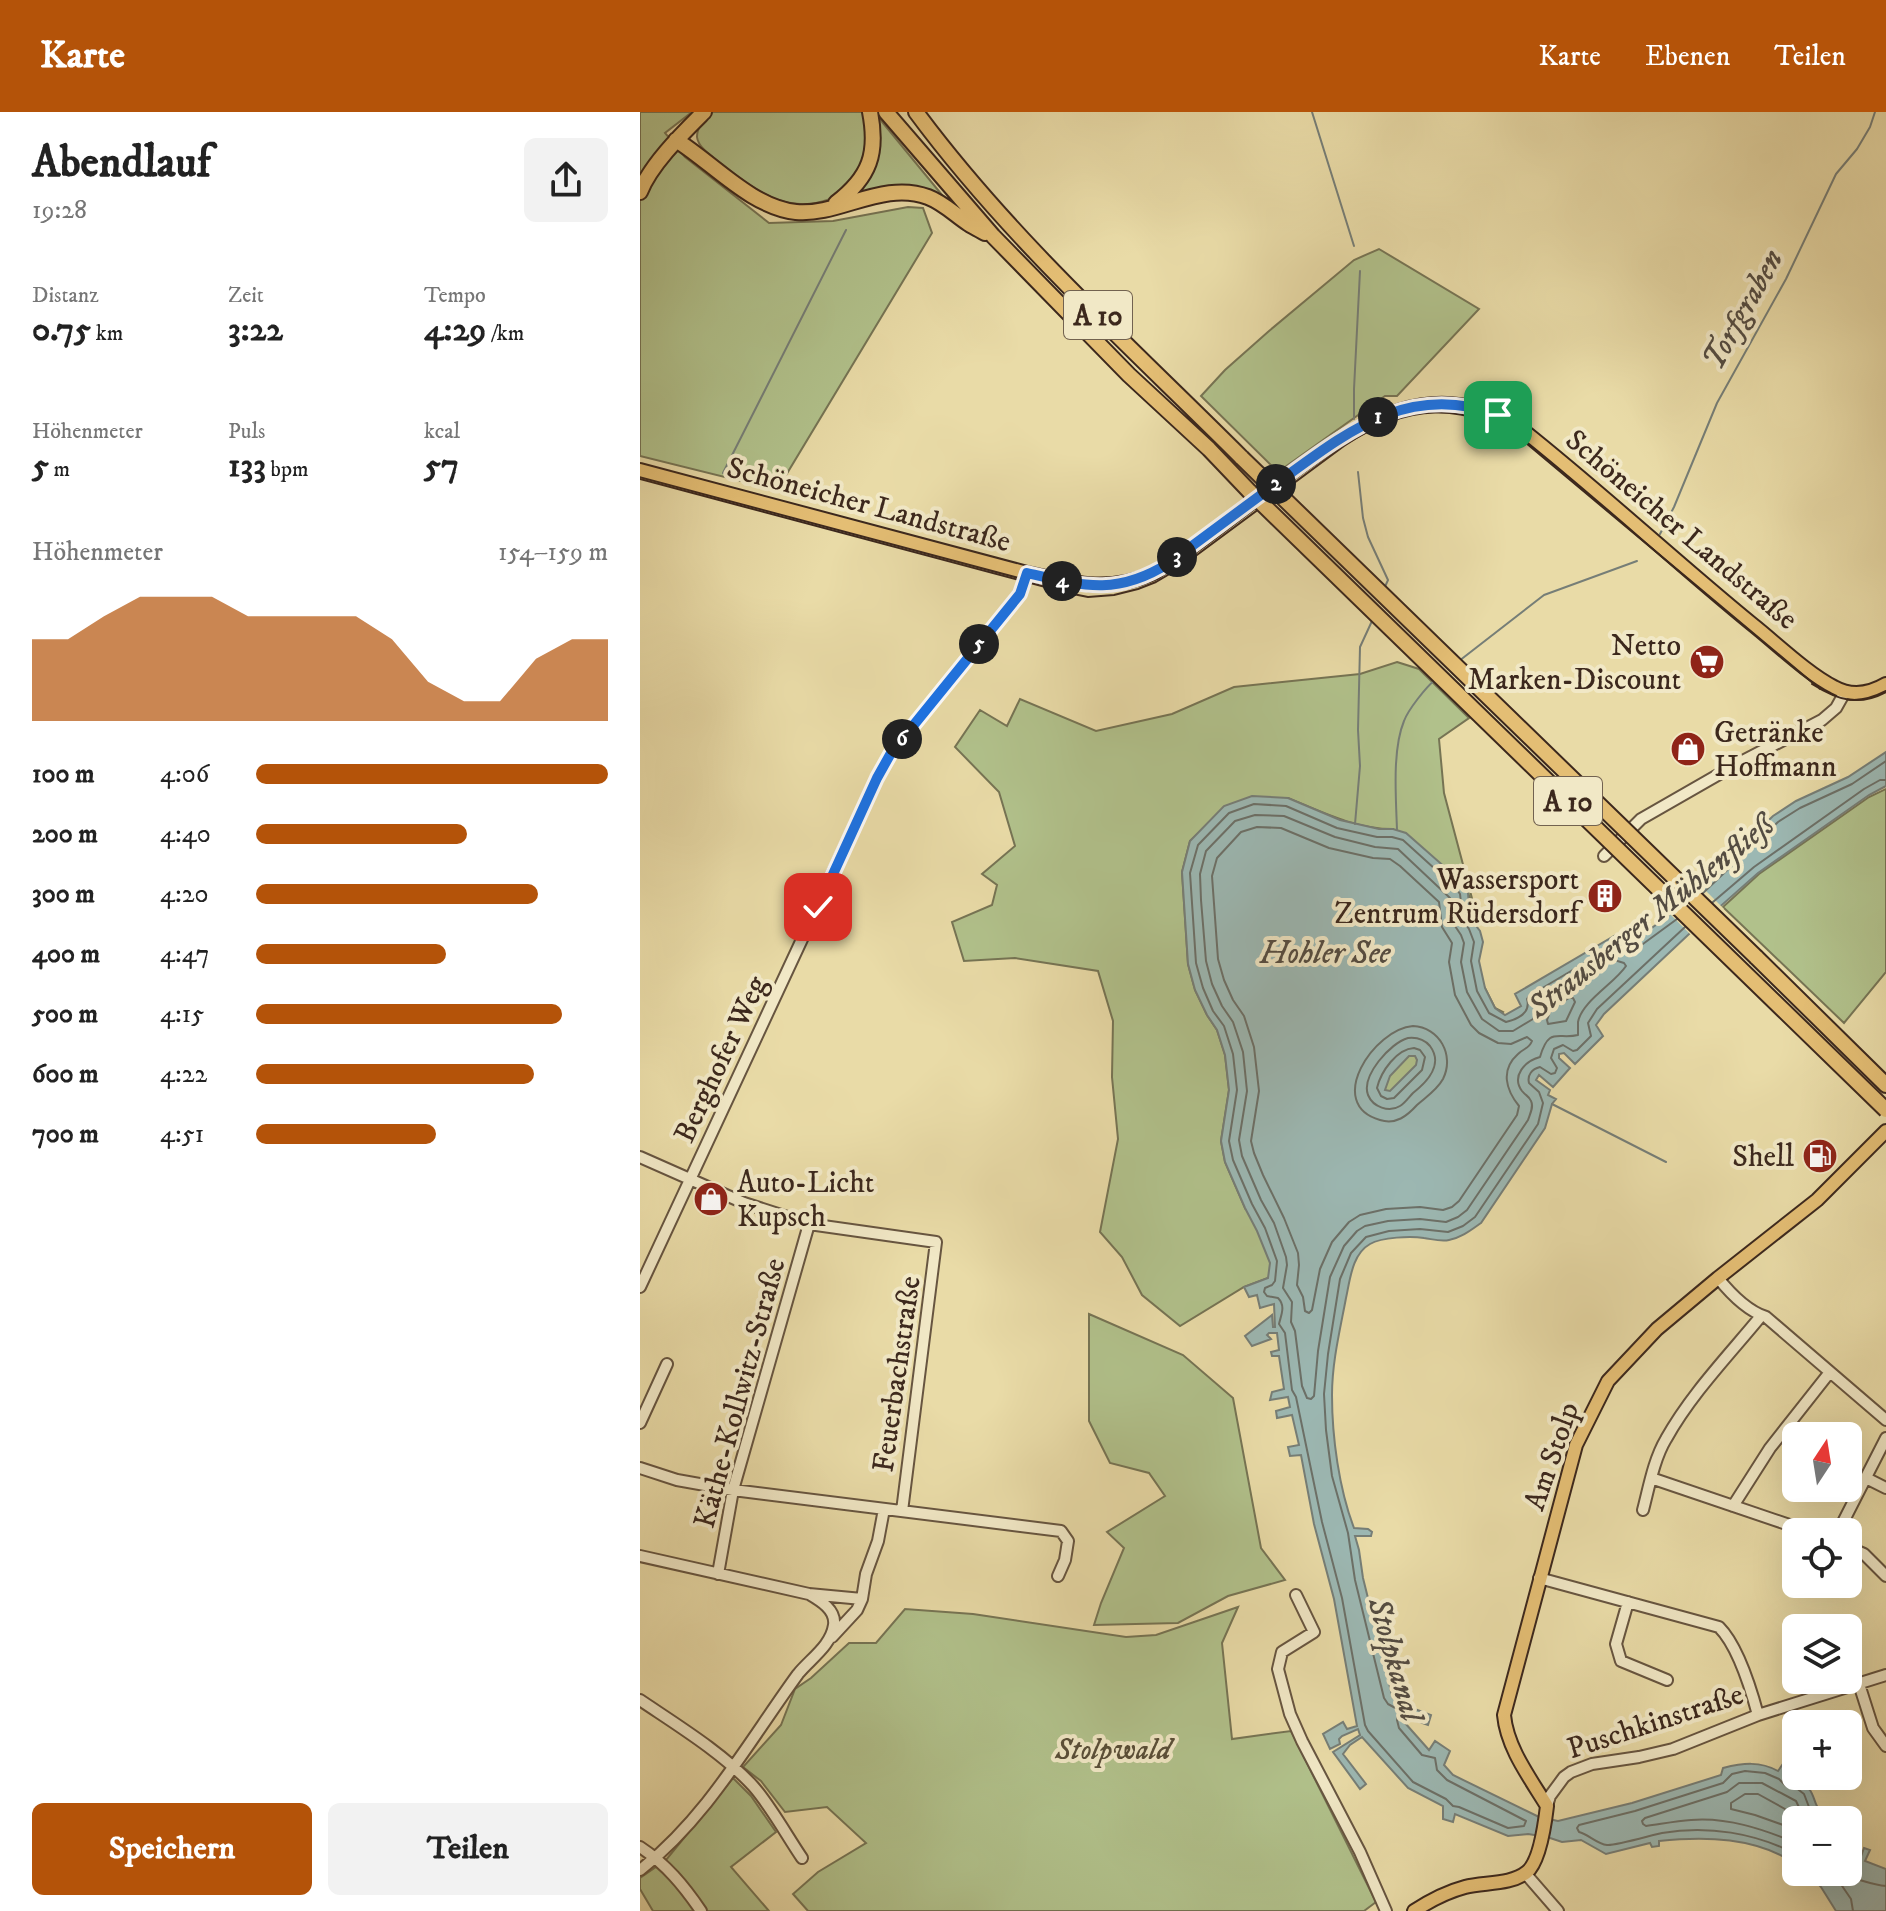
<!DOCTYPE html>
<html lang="de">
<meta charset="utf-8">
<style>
body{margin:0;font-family:"IM FELL DW Pica",serif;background:#f2f2f2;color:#222;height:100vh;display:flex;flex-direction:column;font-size:30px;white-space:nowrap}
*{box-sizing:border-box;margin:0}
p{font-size:26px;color:#767676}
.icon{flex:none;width:44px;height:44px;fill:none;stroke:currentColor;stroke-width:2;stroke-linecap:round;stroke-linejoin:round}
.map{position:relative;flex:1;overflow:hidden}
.sheet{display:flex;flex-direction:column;background:#fff;width:640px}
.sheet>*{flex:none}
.needle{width:52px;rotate:12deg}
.controls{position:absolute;left:1142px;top:1310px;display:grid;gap:16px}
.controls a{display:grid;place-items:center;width:80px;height:80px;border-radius:12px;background:#fff;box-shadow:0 8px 32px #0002;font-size:40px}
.pin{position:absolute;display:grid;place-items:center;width:68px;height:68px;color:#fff;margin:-34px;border-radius:16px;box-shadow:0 4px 12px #0006}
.km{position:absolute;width:40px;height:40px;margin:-20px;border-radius:50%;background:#222;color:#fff;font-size:22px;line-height:40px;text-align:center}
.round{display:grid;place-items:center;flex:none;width:84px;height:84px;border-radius:12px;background:#f2f2f2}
.overview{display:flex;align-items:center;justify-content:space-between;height:136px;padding:0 32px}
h1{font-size:44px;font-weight:700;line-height:60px}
.stats{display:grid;grid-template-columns:repeat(3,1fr);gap:12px;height:136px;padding:8px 32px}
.stats div{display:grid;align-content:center}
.stats b{font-size:34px;font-weight:700}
.stats small{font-size:22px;font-weight:400}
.stats p{font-size:22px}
.chart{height:224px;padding:16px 32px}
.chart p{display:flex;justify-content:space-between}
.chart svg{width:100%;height:144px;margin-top:8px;fill:#b45309;opacity:.7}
.cta{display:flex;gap:16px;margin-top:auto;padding:16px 32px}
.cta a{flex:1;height:92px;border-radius:12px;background:#b45309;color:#fff;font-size:32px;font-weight:700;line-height:92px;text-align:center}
.cta a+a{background:#f2f2f2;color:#222}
ul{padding:0 32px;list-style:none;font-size:26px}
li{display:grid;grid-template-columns:128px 96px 1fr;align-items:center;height:60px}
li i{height:20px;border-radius:10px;background:#b45309}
header{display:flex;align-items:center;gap:48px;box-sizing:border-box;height:112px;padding:0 40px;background:#b45309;color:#fff}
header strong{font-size:38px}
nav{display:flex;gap:44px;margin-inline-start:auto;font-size:28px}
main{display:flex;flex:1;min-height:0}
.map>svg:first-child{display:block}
.green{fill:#b1c18b;stroke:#767454;stroke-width:2}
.water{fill:#9cb8b3;stroke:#767e77;stroke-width:2;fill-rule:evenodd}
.pier{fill:#e9dba7}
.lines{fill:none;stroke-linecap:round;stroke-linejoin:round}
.shore{stroke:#6c7068;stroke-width:2}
.stream{stroke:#767e77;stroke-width:2}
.minor-casing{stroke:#675540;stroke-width:14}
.major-casing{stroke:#3c281d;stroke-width:16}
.highway-casing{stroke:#3c281d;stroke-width:18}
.minor{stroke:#f1e8c6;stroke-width:10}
.major{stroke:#e4be74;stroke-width:12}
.highway{stroke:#e4be74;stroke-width:14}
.tram{stroke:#3c281d;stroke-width:2}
.highway-bridge-casing{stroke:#3c281d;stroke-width:18;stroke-linecap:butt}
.highway-bridge{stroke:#e4be74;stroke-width:14}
.route-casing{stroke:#fff;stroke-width:16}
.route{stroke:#1a73e8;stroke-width:10}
.labels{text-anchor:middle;stroke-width:8;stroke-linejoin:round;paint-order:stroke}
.shield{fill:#f1e8c6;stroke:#726250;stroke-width:2}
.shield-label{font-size:28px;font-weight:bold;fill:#3c281d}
.street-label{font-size:30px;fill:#3c281d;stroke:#f1e8c6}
.poi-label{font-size:30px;fill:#3c281d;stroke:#f1e8c6;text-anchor:end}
.park-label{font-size:30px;font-style:italic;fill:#594e38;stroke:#f1e8c6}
.water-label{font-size:32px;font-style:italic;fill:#544c42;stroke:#f1e8c6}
</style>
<header>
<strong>Karte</strong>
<nav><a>Karte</a><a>Ebenen</a><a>Teilen</a></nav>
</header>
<main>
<section class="sheet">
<div class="overview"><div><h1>Abendlauf</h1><p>19:28</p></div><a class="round"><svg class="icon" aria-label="share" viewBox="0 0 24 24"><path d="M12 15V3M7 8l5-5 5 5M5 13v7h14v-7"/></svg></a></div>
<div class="stats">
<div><p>Distanz</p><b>0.75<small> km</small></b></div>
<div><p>Zeit</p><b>3:22</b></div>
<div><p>Tempo</p><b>4:29<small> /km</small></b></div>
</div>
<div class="stats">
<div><p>Höhenmeter</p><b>5<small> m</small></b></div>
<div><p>Puls</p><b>133<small> bpm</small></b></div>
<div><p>kcal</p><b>57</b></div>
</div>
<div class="chart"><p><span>Höhenmeter</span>154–159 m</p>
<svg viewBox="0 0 160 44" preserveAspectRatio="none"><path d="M0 44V19L10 19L20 12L30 6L40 6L50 6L60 12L70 12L80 12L90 12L100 19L110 32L120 38L130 38L140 25L150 19L160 19V44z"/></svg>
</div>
<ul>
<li><b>100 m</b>4:06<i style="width:100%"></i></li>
<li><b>200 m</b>4:40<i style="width:60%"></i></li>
<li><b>300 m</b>4:20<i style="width:80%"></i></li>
<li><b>400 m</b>4:47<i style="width:54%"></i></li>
<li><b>500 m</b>4:15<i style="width:87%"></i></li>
<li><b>600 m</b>4:22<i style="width:79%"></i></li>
<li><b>700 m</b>4:51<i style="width:51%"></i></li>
</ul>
<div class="cta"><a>Speichern</a><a>Teilen</a></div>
</section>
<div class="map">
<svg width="1246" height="1799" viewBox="0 0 1246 1799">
<rect width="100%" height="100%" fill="#e9dba7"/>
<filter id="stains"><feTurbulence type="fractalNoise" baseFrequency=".0025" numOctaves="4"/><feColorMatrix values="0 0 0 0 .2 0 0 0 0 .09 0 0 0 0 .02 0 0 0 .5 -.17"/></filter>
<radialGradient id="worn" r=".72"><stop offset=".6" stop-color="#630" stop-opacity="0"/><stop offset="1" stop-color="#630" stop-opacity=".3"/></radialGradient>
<!-- green -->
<path class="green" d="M0,0H52L25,21L45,45L129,111L193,109L268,95L283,96L292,121L137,378L0,344Z
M73,0H225C226,10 230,35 228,43C226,50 218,59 215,65C204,82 196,87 176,91C139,98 109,74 82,52C74,46 58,36 57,25C57,14 65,6 73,0Z
M234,0L307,89L284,80L201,91L225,69Z
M739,137L839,197L757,284H745L638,360L561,284L585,258L629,219L714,148Z
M757,550L779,557L829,606L799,627L804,681L838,809L828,781L753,717C715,717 682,700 648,686L567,713L550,729L542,760L548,852L555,878L567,903L577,918L585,943L589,978L581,1029L585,1050L605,1096L652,1047L845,876L855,896L863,900L628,1166L604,1175L540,1214L502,1183L482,1145L460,1120L478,1027L472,965L473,909L458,859L375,846L324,849L312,810L352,793L357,773L342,762L375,734L359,680L315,635L340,598L367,614L380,587L456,619L532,602L594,575L720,562Z
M1246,677V860L1204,911L1083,795L1119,762L1229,685Z
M449,1202L543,1243L593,1286L621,1436L645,1468L588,1484L538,1511L454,1513L461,1491L484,1436L467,1420L525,1384L509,1361L470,1351L449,1309Z
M598,1495L582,1531L592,1627L651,1619L736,1790L724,1799H168L153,1782L178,1760L226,1731L187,1695L145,1700L121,1669L103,1655L141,1613L155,1577L171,1566L209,1531H236L265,1497L333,1502L486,1525L516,1523Z
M93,1666L111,1684L136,1720L91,1755L129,1799H13L0,1777V1766L26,1748Z"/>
<!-- water -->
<path class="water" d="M1246,640V674L1229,683L1118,761L1048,823L964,902L956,913L963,924L935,952L924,941L919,942V946L930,956L913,975L899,963L896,968L910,978L908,983L916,987L912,992L905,1016L841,1111C831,1118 821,1126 809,1128C801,1130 792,1127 784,1126C771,1124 742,1125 730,1132C712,1142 710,1168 706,1186C700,1218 692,1250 692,1283C692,1325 699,1377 714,1416L728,1417L732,1420L731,1424H715L719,1438L723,1466L752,1583L753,1586L771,1592L772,1596L791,1603L788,1613L765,1605V1611L789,1638L795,1629L810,1639L804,1653L813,1663L899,1705L918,1709L992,1691L1081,1663L1083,1656C1103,1651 1120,1649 1138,1659L1145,1649L1153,1655L1147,1664L1150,1667L1156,1661V1664H1166L1162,1672C1172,1677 1172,1682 1176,1692C1178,1697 1183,1703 1186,1708H1156V1752C1116,1725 1065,1724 1019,1729V1734L1012,1735L1010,1731L966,1742L941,1728L922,1730L907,1725L888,1722L868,1724L815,1702L813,1710L803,1707V1694L768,1676L722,1625L710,1633L703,1642L726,1672L720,1677L693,1640L720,1623L718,1617L702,1624L699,1627L700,1632L690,1637L683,1622L703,1610L707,1617L717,1614L694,1487L674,1412L661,1343L650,1344L648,1335L659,1333L652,1303L637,1306L636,1299L650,1295L648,1285L630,1288L632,1280L644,1277L639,1244H632L631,1240L639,1238L637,1221H629L627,1223L631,1227L612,1234L605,1224L632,1203L633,1215H635L634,1192L620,1196L617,1183L609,1185L604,1175L628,1166L630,1151L617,1119L605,1096L585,1050L581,1029L589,978L585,943L577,918L567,903L555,878L548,852L542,760L550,729L584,694L612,684L648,686L700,708L739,717H753L766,721L823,771L828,781L830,806L840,819L843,830L839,849L845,876L855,896L865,903L881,894L875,882L979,821L987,834L1028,804L1133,704L1156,689L1208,665ZM769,944H775L777,948L776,953L750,979L745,978L750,964Z
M1224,1736L1230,1738L1225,1749L1246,1757V1799H1196L1181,1775L1168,1760H1208V1740L1215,1749L1220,1747Z"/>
<!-- pier -->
<path class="pier" d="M1057,770L1084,797L1052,824L1027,799Z"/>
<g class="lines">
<!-- shore -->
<path class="shore" d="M615,703L644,704L695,725L735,735L758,737L810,786L813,811L821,823L824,831L821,850L827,880L842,907L859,919H873L893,907L897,901L900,889L971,847L984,851L986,854C975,871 942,889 938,910C938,914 938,919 938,923C918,928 909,914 900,945C885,949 871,964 882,979C886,984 889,984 891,989C894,995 890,1002 888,1008L827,1098L818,1105L806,1110L780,1107L748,1109L725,1114L717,1119L704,1134L690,1165L678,1239L674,1284L671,1287L667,1286L662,1274L655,1219L651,1210L652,1190L643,1176L647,1153L646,1145L634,1111L621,1088L602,1044L599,1028L607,979L603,940L593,910L582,894L572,872L566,849L561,788L560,762L566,739L595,709Z
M617,715L641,716L689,736L733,746L750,747L760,754L799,790L802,815L812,831L809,850L815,883L831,913L839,921L858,931L871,932L887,925L892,929C889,937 884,936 878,942C860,958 866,978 879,994L877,1003L819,1089L812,1095L803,1098L780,1095L746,1097L720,1103L709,1110L692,1130L680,1157L672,1198L669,1201L665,1199L663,1185L657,1173L659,1153L658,1141L644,1106L623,1063L614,1041L611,1029L619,979L614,935L604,904L593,888L584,868L578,847L572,764L577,746L601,720Z
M1063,781L1138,710L1160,696L1212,672L1246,649
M1073,790L1114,755L1224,677L1240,668H1246
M1037,807L992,840L984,841L977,834H973L889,884L887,887C891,901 878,907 866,910L849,901L837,879L831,849L834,830L829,817L823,808L820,782L816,776L763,728L752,725H737L697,716L646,694L614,692L589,701L558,733L550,761L556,851L563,876L573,899L584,914L593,942L597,978L589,1029L593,1048L612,1092L625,1116L637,1149L635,1169L632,1173L625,1176L624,1180L627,1184L638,1186C646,1194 641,1203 639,1212L645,1221L652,1278L656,1285L682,1410L702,1486L725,1613L728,1619L773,1670L806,1687L813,1694L819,1695L868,1716L884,1714L886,1709L807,1668L797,1658L795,1646L782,1643L759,1616L757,1608L759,1598L748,1592L744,1586L715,1468L708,1421L692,1364L686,1318L684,1282L688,1242L700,1167L711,1141L726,1125L749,1119L780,1117L808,1120L823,1114L835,1105L898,1012L903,991L899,980L889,971C887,963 892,957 900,955L911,962L915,961L917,956L911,946L914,937L923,933L933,939L937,938L951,924L948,911L957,897L1045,815
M929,886H933L935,890L926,909L908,912L907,908L911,897Z
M773,914C799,915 815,943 803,967C797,978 786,985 777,993C767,1004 756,1013 740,1008C684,992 734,917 773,914Z
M768,926C777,925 784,927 790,934C804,953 787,970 773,981C769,985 765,991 760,994C749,1001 733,995 728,983C721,964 750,931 768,926Z
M774,936L780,938L785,945L782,958L754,986L747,987L741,984L737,976C741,959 757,937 774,936Z
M1105,1682H1118L1145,1697L1151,1708L1150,1712L1146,1714L1115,1703L1091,1697V1691Z
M1156,1731C1123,1717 1087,1705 1051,1708C1036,1709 1021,1712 1006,1714L1003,1712L1002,1709L1005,1706L1087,1680L1099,1671H1122L1156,1689L1165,1708
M1156,1742C1115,1721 1068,1713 1022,1721C1012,1723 975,1734 967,1733C957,1732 948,1722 939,1720L937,1716L939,1713L995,1699L1083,1671L1092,1662L1105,1659L1125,1661L1139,1667L1146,1674L1155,1675L1164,1682L1169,1695L1177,1708
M1213,1799L1211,1787L1198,1768L1199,1763C1214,1765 1231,1773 1246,1774"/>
<!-- stream -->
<path class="stream" d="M672,0L714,134
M714,307V277L720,159
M718,360L723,406L728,425L748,468L744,477
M83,361L206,118
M1020,422L1034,395L1077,291L1146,167L1196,62L1217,37L1230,15L1235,0
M819,549L904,483L997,449
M715,712L720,654L718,618L720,535L732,509
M757,718C756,686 752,638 764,609C768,598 786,575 795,568
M912,992L1026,1050"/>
<defs>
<path id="minor" d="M964,744L1001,707L1097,652L1182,608L1196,596L1205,580
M0,1045L104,1091L169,1112L296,1130L262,1399
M1078,1166C1090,1181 1108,1199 1126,1205L1246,1308
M0,1175L239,662L251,641L380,482L387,461
M0,1311L27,1252
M0,1356L37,1368L93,1378L421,1419L428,1429L425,1448L418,1464
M1011,1366L1170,1420
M1226,1366L1246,1376
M1093,1394L1130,1336L1190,1260
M1003,1398C1009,1375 1014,1347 1026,1327C1051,1282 1089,1243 1121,1204
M1198,1420L1246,1326
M1208,1435L1224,1442L1246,1464
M0,1444L169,1482L222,1487
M78,1462L93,1378L169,1112
M899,1466L1079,1515C1098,1534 1111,1577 1118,1603
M656,1483L674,1520L642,1540L638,1557L650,1602L662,1629L720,1740L746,1799
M988,1490L976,1532L981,1549L1027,1568
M192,1525L217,1498L222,1487L226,1462L238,1429L244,1397
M1219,1572L1233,1616L1246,1634
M0,1588C37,1613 83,1641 113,1674C130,1693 147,1724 162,1746
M907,1694L910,1684L924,1665L931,1660L952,1652L999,1645L1033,1637L1118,1603L1246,1563
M0,1735C26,1752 44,1774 61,1799
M0,1758C67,1706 109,1629 158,1562C170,1547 191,1534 194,1513C196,1498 181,1489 169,1482
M885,1761L918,1799"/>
<path id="major" d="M0,358L387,461C433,471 468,481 514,461C560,432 603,396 647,364C722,310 794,258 884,319C962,381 1035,449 1112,512C1136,531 1168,562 1194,575C1212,585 1229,582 1246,572
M774,1799C791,1788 806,1780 825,1775C844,1770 871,1773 887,1760C900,1749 905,1711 907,1694C890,1666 867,1636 864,1603L936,1333L968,1269L1017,1217L1078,1166L1177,1088L1246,1019"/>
<path id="highway" d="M246,0L353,124L489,263L569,337L610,380
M276,0C370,127 490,234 602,346
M36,28C73,51 111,95 156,100C199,104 243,68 288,85C304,91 315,103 329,112C334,115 340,118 345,121
M0,80C11,52 43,21 64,0
M196,91C230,65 238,41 230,0
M1116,845L1246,973"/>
</defs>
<!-- minor casing -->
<use href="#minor" class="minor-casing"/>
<!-- major casing -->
<use href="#major" class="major-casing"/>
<!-- highway casing -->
<use href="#highway" class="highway-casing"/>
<!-- minor -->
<use href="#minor" class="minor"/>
<!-- major -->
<use href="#major" class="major"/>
<!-- highway -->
<use href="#highway" class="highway"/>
<!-- tram -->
<path class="tram" d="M0,367L428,481L448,485L474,483L498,477L516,470L538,457L704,334C766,292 824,288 886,331L1180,577
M1172,572C1199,589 1217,594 1246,579"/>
<defs>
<path id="highway-bridge" d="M602,346L1116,845
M610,380L1246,998"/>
</defs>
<!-- highway-bridge casing -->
<use href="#highway-bridge" class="highway-bridge-casing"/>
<!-- highway-bridge -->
<use href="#highway-bridge" class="highway-bridge"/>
</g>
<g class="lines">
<defs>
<path id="route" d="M178,795L237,666L251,641L380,482L387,461C443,474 477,484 529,451C565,424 601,398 637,371C706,321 768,269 858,303"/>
</defs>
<!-- route casing -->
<use href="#route" class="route-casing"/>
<!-- route -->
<use href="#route" class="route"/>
</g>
<!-- icons -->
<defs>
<symbol id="supermarket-disc" viewBox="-11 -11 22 22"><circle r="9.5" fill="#8f2418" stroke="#f1e8c6"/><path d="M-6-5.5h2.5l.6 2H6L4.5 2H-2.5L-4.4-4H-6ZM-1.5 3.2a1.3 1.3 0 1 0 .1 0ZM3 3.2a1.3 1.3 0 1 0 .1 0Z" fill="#fff"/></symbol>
<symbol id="shop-disc" viewBox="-11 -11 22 22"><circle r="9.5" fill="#8f2418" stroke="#f1e8c6"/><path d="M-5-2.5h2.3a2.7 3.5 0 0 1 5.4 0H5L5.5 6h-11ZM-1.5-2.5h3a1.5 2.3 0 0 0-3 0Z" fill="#fff"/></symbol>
<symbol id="building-disc" viewBox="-11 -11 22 22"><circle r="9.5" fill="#8f2418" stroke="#f1e8c6"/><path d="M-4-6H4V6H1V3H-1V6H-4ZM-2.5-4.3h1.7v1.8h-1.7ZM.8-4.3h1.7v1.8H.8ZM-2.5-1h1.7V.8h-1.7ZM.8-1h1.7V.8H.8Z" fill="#fff"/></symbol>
<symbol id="fuel-disc" viewBox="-11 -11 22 22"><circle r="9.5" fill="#8f2418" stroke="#f1e8c6"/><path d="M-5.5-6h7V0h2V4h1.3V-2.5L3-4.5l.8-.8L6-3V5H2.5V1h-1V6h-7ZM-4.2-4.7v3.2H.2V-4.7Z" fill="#fff"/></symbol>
</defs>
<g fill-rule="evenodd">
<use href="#supermarket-disc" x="1047" y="530" width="40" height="40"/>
<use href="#shop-disc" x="1028" y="617" width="40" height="40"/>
<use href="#building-disc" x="945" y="764" width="40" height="40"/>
<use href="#fuel-disc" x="1160" y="1024" width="40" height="40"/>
<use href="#shop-disc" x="51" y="1067" width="40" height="40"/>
</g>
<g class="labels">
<!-- shield labels -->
<g class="shield">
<rect x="424" y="179" width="68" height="48" rx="6"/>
<rect x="894" y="665" width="68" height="48" rx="6"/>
</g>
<g class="shield-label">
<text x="458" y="213">A 10</text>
<text x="928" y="699">A 10</text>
</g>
<!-- street labels -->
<g class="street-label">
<text transform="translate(229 392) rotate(15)" y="10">Schöneicher Landstraße</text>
<text transform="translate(1042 417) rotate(40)" y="10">Schöneicher Landstraße</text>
<text transform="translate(80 947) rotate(-65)" y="10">Berghofer Weg</text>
<text transform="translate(256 1262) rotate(-82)" y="10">Feuerbachstraße</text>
<text transform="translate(99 1281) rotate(-75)" y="10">Käthe-Kollwitz-Straße</text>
<text transform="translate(911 1344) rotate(-71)" y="10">Am Stolp</text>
<text transform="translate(1015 1609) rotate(-18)" y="10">Puschkinstraße</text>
</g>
<!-- poi labels -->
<g class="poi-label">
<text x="1041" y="543">Netto<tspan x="1041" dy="34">Marken-Discount</tspan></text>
<text x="1074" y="630" text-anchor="start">Getränke<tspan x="1074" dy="34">Hoffmann</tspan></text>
<text x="939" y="777">Wassersport<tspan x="939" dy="34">Zentrum Rüdersdorf</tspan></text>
<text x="1154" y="1054">Shell</text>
<text x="97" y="1080" text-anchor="start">Auto-Licht<tspan x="97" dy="34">Kupsch</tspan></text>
</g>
<!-- park labels -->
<g class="park-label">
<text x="473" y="1647">Stolpwald</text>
</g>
<!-- water labels -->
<g class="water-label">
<text transform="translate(1102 197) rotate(-61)" y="11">Torfgraben</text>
<text transform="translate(1010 803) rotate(-39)" y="11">Strausberger Mühlenfließ</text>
<text x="685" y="851">Hohler See</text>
<text transform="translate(756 1547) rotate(74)" y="11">Stolpkanal</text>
</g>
</g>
<rect width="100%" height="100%" filter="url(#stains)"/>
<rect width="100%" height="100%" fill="url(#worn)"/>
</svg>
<div class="controls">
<a><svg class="needle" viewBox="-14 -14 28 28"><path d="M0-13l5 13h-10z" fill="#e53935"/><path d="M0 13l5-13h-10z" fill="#767676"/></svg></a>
<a><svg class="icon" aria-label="locate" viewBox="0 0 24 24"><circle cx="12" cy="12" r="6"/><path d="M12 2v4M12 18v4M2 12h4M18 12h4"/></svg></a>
<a><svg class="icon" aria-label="layers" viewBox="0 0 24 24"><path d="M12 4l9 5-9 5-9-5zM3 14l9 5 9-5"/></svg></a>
<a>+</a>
<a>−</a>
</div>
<div class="pin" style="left:858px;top:303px;background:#1e9e55"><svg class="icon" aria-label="arrive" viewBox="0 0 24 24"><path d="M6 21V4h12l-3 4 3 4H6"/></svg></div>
<div class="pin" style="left:178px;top:795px;background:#d93025"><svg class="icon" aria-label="check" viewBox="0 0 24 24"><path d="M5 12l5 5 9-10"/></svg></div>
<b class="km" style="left:738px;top:305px">1</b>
<b class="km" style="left:636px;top:372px">2</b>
<b class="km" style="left:537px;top:445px">3</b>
<b class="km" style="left:422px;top:469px">4</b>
<b class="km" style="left:339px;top:532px">5</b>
<b class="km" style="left:262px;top:627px">6</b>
</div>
</main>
